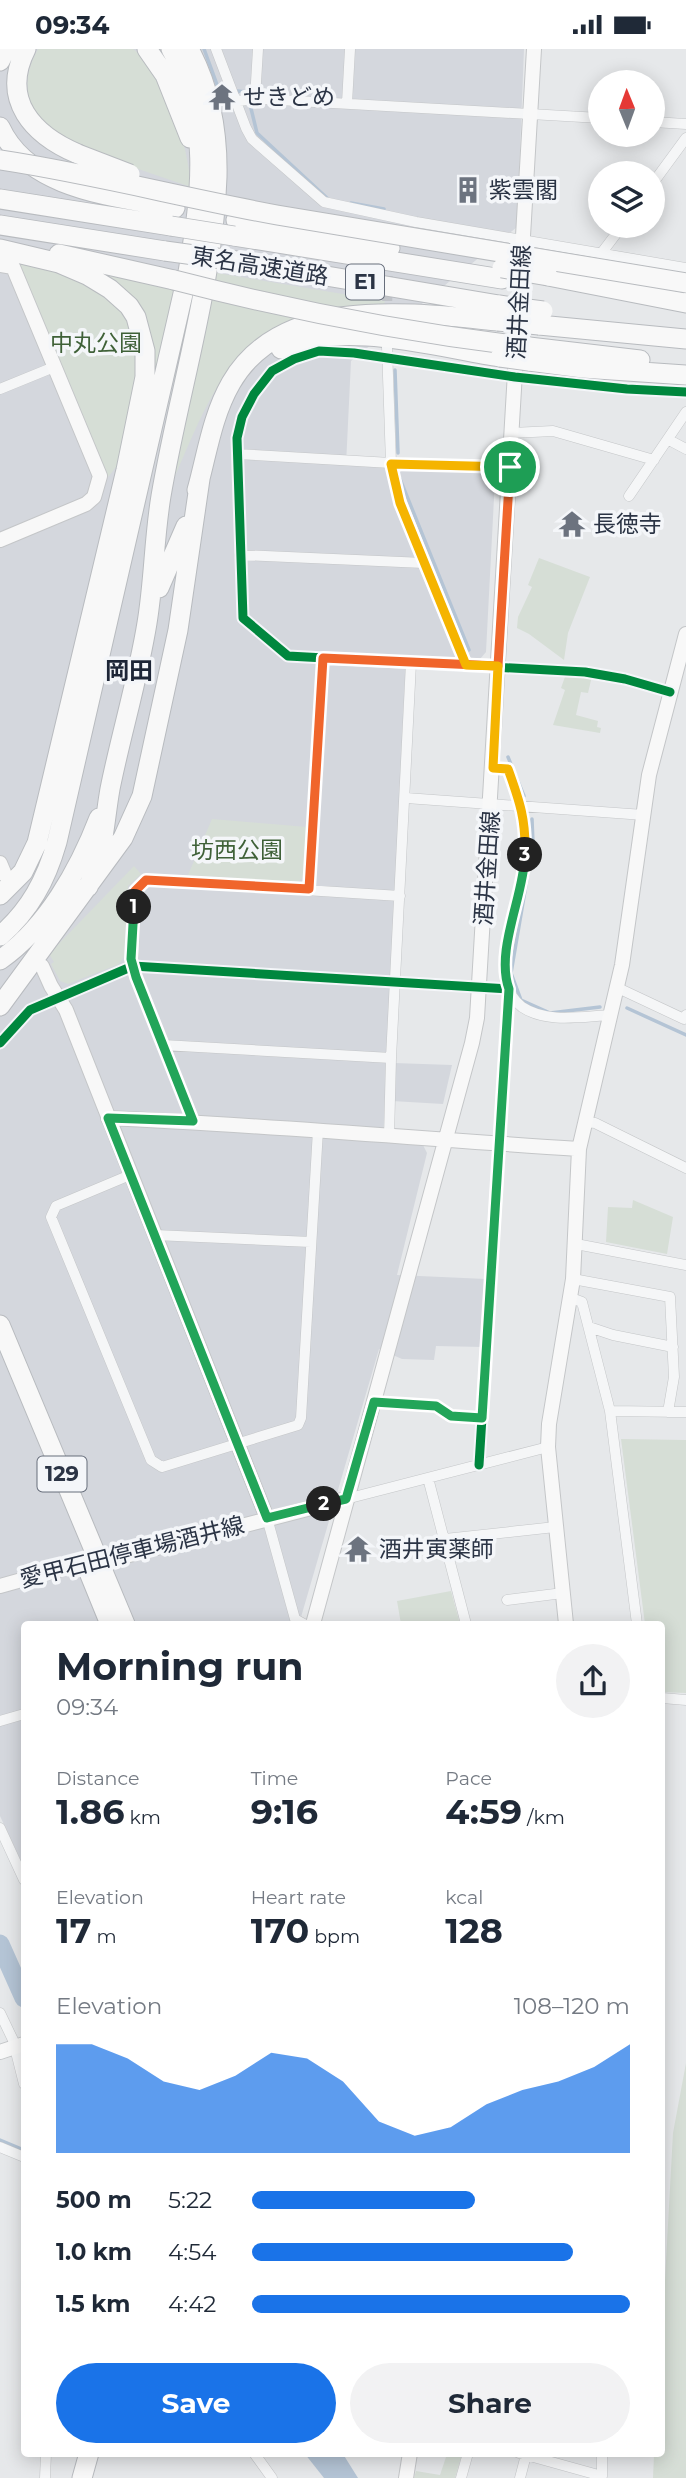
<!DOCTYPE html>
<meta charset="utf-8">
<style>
body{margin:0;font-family:Montserrat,"Noto Sans JP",sans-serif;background:#f2f2f3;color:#1f2937;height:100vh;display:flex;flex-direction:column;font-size:26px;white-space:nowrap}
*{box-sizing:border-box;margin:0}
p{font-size:23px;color:#747a83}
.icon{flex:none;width:38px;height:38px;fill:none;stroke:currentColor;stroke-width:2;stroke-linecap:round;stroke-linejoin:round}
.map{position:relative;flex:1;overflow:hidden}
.sheet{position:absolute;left:21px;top:1572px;width:644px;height:836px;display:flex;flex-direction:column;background:#fff;border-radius:7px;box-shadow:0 4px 18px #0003}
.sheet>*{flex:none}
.needle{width:46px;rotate:359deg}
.fabs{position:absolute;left:588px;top:21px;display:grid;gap:14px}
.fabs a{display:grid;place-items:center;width:77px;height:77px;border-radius:50%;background:#fff;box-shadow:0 4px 18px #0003;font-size:35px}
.pin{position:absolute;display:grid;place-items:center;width:60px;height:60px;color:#fff;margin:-30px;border:4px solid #fff;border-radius:50%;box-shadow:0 2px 7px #0007}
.km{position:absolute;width:35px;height:35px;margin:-18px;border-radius:50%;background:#222;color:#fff;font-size:19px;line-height:35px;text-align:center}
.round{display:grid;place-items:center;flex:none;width:74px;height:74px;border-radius:37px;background:#f2f2f3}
.overview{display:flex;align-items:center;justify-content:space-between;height:119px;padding:0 35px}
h1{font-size:38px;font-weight:700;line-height:52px}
.figures{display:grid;grid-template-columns:repeat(3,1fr);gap:10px;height:119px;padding:7px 35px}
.figures div{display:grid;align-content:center}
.figures b{font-size:35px;font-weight:700}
.figures small{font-size:19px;font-weight:400}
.figures p{font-size:19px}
.chart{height:196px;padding:14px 35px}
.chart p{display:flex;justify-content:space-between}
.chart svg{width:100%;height:126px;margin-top:7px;fill:#1a73e8;opacity:.7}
.button{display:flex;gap:14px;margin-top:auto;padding:14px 35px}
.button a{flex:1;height:80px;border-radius:42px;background:#1a73e8;color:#fff;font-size:28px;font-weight:700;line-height:80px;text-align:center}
.button a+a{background:#f2f2f3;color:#1f2937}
ul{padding:0 35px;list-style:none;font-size:23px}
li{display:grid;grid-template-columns:112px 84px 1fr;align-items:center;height:52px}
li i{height:18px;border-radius:9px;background:#1a73e8}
.status{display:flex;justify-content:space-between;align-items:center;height:49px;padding:0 35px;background:#fff;direction:ltr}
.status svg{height:19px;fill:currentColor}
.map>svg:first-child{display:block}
.built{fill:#d4d7dd}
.green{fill:#d6ded6}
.water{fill:#b4c4d5}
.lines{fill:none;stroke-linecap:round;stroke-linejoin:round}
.stream{stroke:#b4c4d5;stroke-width:3.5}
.river{stroke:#b4c4d5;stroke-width:19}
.street-tunnel{stroke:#c1c4c9;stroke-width:10;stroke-dasharray:10 5;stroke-linecap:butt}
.street-casing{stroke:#c4c6c8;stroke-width:11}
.secondary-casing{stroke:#c4c6c8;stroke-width:16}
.highway-casing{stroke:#b8bbbf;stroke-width:21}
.street{stroke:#f5f6f7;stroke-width:10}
.secondary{stroke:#f8f8f8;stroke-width:14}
.highway{stroke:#f8f8f8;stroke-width:19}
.highway-bridge-casing{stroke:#b8bbbf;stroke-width:21;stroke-linecap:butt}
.highway-bridge{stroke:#f8f8f8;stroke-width:19}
.cycleway-casing{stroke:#f4f6f9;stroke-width:13}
.cycleway{stroke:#00873e;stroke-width:9}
.split-1-casing{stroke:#fff;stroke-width:14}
.split-2-casing{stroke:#fff;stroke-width:14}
.split-3-casing{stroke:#fff;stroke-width:14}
.split-4-casing{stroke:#fff;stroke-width:14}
.split-1{stroke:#f0652b;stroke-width:9}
.split-2{stroke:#22a559;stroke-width:9}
.split-3{stroke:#22a559;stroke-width:9}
.split-4{stroke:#f5b400;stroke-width:9}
.labels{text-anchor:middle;stroke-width:7;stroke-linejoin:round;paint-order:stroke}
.shield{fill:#f4f6f9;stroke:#676e7b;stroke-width:2}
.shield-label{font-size:21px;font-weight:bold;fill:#2b3445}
.poi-label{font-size:23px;fill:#2b3445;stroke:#f4f6f9;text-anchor:start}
.street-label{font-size:23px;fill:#2b3445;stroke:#f4f6f9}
.park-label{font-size:23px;fill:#3f6138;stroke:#f4f6f9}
.neighbourhood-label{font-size:24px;font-weight:bold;fill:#1d2536;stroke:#f4f6f9}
</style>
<div class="status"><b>09:34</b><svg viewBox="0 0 49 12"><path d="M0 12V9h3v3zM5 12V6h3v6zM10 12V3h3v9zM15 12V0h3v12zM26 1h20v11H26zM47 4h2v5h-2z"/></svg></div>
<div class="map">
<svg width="686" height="2429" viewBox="0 0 686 2429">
<rect width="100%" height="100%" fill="#e6e8ea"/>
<!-- built -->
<path class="built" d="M0,0H524L517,178L351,312L346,416L386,418L391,444L459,610L406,609L383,1090L423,1096L427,1104L397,1226L486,1230L483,1298L436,1297L434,1311L402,1310L379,1300L299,1575H24V1818L0,1767Z
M404,420L491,424L495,430L486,603L480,610H473L464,604L405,453L398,425Z
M394,1014L452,1016L443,1055L392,1052Z"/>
<!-- green -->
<path class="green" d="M38,0H133L137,3C169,40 187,90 191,138C168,130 146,123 124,115C72,97 0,69 38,0Z
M17,212L75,227L125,261L140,311L122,411L108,428Z
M96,221L178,239L143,386L151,309Z
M211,223L385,252L384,255C365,256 344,256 325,260C230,280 207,355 172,434Z
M539,509L590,528L568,584L564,611L529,585L517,579L518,568L532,538L528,536Z
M566,625L592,627L588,644L581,643L576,666L598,672L597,678L601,679L600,684L553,676L565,641L561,639Z
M212,770L307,778L304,827L298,833L188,826Z
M134,817L141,825L128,837L124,908L119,915L68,935L60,932L51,915L54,913L49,905Z
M633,1151L673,1168L667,1205L606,1193L608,1158L632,1159Z
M621,1390L686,1391V1644L662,1643V1575H645Z
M451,1542L460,1575H401L397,1552Z
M686,2014V2429H653L654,2405L662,2404V2286L673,2084Z
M447,2405H462L455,2429H414L416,2422L440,2426Z"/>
<!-- water -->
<path class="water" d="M305,2405H343L358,2429H324Z"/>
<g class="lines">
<!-- stream -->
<path class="stream" d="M204,0L219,41H223
M237,42L247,43L257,84L327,149
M351,154L384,160
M395,321L398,404
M400,430L469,601
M508,708L524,747
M532,770L533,795L511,924L521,951L550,964L600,958
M627,959L686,986
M0,2091L24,2101"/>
<!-- river -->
<path class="river" d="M0,1895L24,1949"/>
<!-- street-tunnel -->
<path class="street-tunnel" d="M387,267L388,208"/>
<defs>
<path id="street" d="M216,0L246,79L252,90L324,153L416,173L686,219
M255,50L258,0
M236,52L262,50L600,69
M347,54L350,0
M653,73L686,75
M653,134L686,89
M600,206L622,177
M387,298L391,414L395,435L466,616
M0,340L54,318
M512,384L553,382L654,411
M669,391L686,400
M237,405L391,414L510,418
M629,447L686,363
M240,506L424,514
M670,643L625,630L585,623L288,607L243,569L237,389L242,368L254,345L272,322L294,310L319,302L354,304L515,328L627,340L686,343
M493,719L508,720C515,740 524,760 525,782C527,816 517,850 511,883C508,898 503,915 505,931C507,941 514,952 522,958C547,975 584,967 612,966
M406,749L644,766
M309,840L323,609
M618,939L684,970L686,966
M0,994L30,961L133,917L509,940L479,1416
M163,996L391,1009
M193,1072L133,917L135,842L146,831L400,847
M586,1073L595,1074L686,1119
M389,1088L391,1009L411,614
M130,1126L56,1157L51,1168L151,1411L162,1418L298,1376L301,1369L318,1081
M155,1186L311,1193
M576,1195L686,1216
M573,1230L670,1248L674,1328L668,1363
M571,1249L582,1253L610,1362L637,1575
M589,1278L613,1286L673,1298
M374,1353L436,1357L451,1367L482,1369
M610,1362L686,1363
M428,1429L466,1575
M346,1450L548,1398
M267,1469L295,1570L304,1575
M445,1490L555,1478
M507,1551L563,1544
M662,1649L686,1651
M0,1672L24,1665
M0,1779L24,1831
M0,1964L13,1991L24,2035
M0,2098L24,2108
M254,2404L272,2429
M519,2404L602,2427V2404
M45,2429L46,2404
M461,2429L468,2404
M520,2429L526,2406"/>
<path id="secondary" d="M0,216L13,218L100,427L94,448L86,455L0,491
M0,814L5,826
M42,917L51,937L66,961L267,1469
M108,1069C265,1076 422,1090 579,1100
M0,1537L68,1518L114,1510L346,1450
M313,1575L472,994L477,969L534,0
M566,1575L548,1398L549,1375L573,1230L579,1100L622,916L649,726L686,585
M0,2003L24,1995
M406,2429L410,2404"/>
<path id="highway" d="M26,0C0,51 33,86 78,105
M147,0L165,26L190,89
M0,12L6,0
M0,78C29,142 115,147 175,159
M0,150L171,177
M236,171L390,199
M0,176L165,202
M234,187L502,230
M0,200L59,214L87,226L110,240L129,257L136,268L145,302V328L126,421L37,794L23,823L0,846
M59,205L174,231
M231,211L499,256
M548,227L686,254
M539,276L686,290
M529,298L640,311
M281,300C340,270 436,298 500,308
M529,312L583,319L686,326
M197,441C207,405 212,367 231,334C282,245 413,264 498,272
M159,539L186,477
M88,838C104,806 104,774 110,740C121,685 138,630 147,574C154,532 154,489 161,447C179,341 213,237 217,128C218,84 210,39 189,0
M0,887C30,861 46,831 57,793L188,223C201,147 212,70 171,0
M0,911C47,878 79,821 99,769
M0,957L123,789L142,747L178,581L200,430
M0,1276L125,1575
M88,1521L110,1575
M82,2429L89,2404"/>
</defs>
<!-- street casing -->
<use href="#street" class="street-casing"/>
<!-- secondary casing -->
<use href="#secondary" class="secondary-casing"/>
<!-- highway casing -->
<use href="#highway" class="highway-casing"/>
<!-- street -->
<use href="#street" class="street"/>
<!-- secondary -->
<use href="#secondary" class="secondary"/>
<!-- highway -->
<use href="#highway" class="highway"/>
<defs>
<path id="highway-bridge" d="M78,105L130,125
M0,111C93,125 184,149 277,166L686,234
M171,177L234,187
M165,202L231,211
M502,219L548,227
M174,231C290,261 410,284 529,298
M499,256L543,262
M498,272L539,276
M500,308L529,312"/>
</defs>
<!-- highway-bridge casing -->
<use href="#highway-bridge" class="highway-bridge-casing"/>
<!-- highway-bridge -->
<use href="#highway-bridge" class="highway-bridge"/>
<defs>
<path id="cycleway" d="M670,643L625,630L585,623L288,607L243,569L237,389L242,368L254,345L272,322L294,310L319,302L354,304L515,328L627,340L686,343
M0,994L30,961L133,917L509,940L479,1416"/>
</defs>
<!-- cycleway casing -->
<use href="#cycleway" class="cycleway-casing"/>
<!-- cycleway -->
<use href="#cycleway" class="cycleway"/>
</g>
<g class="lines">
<defs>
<path id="split-1" d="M134,858L135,842L146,831L309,840L323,609L498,617L510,418"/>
<path id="split-2" d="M134,858L131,910L136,928L193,1072L108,1069L267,1469L324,1455"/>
<path id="split-3" d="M324,1455L346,1450L374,1353L436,1357L451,1367L482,1369L509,940C495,901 524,847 525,806"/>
<path id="split-4" d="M510,418L391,415L400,454L466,616L498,617L493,719L508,720C520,753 526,771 525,806"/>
</defs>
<!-- split-1 casing -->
<use href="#split-1" class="split-1-casing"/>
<!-- split-2 casing -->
<use href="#split-2" class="split-2-casing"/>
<!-- split-3 casing -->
<use href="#split-3" class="split-3-casing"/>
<!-- split-4 casing -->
<use href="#split-4" class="split-4-casing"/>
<!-- split-1 -->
<use href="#split-1" class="split-1"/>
<!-- split-2 -->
<use href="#split-2" class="split-2"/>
<!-- split-3 -->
<use href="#split-3" class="split-3"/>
<!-- split-4 -->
<use href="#split-4" class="split-4"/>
</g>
<!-- icons -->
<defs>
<symbol id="temple-bare" viewBox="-9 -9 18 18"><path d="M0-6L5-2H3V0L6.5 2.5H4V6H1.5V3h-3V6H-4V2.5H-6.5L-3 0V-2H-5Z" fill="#6c737f" stroke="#f4f6f9" stroke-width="2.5" paint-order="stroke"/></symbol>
<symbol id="building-bare" viewBox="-9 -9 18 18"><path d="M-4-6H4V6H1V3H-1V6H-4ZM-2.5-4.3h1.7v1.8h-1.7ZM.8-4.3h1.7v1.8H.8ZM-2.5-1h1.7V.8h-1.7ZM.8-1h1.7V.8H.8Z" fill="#6c737f" stroke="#f4f6f9" stroke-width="2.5" paint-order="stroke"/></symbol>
</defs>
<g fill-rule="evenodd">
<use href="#temple-bare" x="203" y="29" width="38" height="38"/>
<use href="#building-bare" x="449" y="122" width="38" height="38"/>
<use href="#temple-bare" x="553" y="456" width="38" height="38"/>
<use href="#temple-bare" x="339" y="1481" width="38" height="38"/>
</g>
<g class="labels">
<!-- shield labels -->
<g class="shield">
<rect x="346" y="215.5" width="38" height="35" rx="5"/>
<rect x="37.5" y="1407.5" width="49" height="35" rx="5"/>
</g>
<g class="shield-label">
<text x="365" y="240">E1</text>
<text x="62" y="1432">129</text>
</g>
<!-- poi labels -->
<g class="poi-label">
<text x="243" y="56">せきどめ</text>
<text x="489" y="149">紫雲閣</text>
<text x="593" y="483">長徳寺</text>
<text x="379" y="1508">酒井寅薬師</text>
</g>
<!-- street labels -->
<g class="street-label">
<text transform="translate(260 217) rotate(9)" y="8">東名高速道路</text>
<text transform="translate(519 253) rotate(-87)" y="8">酒井金田線</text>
<text transform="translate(487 819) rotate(-86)" y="8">酒井金田線</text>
<text transform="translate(132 1503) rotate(-14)" y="8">愛甲石田停車場酒井線</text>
</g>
<!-- park labels -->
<g class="park-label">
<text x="96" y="302">中丸公園</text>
<text x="237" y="809">坊西公園</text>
</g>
<!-- neighbourhood labels -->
<g class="neighbourhood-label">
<text x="129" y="630">岡田</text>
</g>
</g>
</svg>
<div class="fabs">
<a><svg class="needle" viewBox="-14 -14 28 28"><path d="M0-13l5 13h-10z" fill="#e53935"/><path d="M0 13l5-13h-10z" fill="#747a83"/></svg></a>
<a><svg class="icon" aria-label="layers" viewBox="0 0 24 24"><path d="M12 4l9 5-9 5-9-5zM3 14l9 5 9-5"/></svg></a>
</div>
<div class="pin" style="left:510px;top:418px;background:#1e9e55"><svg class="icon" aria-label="arrive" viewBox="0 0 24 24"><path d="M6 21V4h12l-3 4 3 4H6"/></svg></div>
<b class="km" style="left:134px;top:858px">1</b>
<b class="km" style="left:324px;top:1455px">2</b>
<b class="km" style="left:525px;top:806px">3</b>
<section class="sheet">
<div class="overview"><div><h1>Morning run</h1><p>09:34</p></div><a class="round"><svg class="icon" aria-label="share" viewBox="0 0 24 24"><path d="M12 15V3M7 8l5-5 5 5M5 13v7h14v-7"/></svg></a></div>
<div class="figures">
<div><p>Distance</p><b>1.86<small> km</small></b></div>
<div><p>Time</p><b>9:16</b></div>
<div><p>Pace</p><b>4:59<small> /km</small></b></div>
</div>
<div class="figures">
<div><p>Elevation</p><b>17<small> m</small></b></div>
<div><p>Heart rate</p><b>170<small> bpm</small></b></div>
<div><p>kcal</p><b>128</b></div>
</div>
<div class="chart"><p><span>Elevation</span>108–120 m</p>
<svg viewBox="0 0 160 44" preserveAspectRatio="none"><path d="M0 44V6L10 6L20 11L30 19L40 22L50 17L60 9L70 11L80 19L90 33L100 38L110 35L120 27L130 22L140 19L150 14L160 6V44z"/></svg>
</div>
<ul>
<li><b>500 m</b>5:22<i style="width:59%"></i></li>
<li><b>1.0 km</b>4:54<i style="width:85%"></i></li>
<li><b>1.5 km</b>4:42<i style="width:100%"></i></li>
</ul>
<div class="button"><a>Save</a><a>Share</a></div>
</section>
</div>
